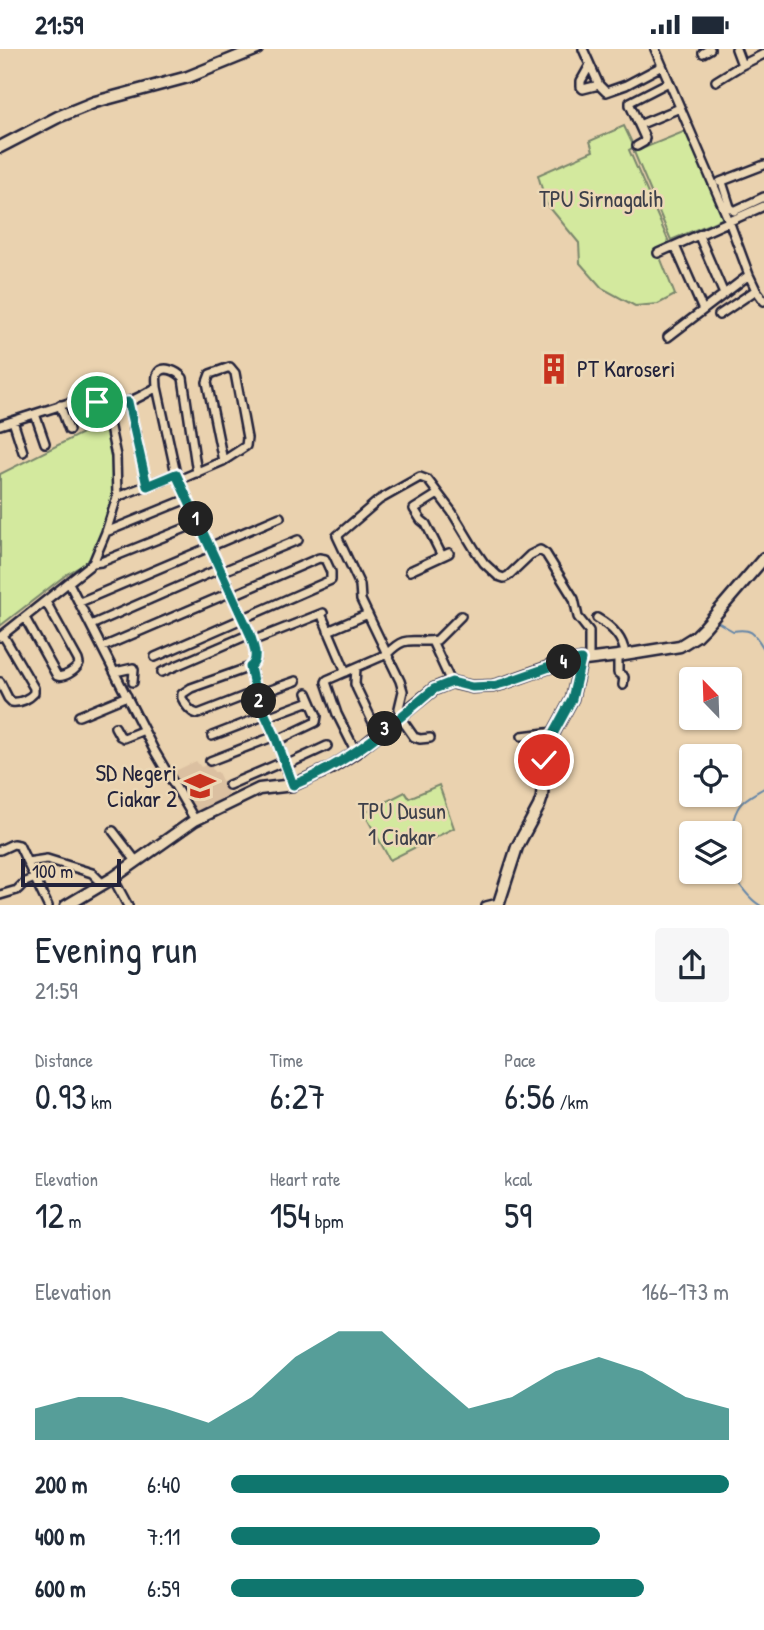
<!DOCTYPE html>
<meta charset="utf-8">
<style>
body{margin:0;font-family:"Patrick Hand",sans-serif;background:#f6f6f7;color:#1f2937;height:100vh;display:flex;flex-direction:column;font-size:26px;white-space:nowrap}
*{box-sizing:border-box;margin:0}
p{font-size:23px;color:#747a83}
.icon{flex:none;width:38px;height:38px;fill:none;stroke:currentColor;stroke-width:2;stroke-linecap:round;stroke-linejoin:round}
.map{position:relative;height:856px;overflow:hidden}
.details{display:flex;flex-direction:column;background:#fff;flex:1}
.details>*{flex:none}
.needle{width:46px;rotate:337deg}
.controls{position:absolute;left:679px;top:618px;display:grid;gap:14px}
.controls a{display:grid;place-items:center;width:63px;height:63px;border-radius:7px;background:#fff;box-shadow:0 2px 5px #0004;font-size:35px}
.scale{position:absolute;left:21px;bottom:18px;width:100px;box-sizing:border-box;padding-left:7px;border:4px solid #22223b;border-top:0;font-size:19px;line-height:24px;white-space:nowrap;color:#22223b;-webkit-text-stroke:5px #ecd8b6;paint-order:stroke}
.pin{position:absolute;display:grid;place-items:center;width:60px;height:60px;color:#fff;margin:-30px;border:4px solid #fff;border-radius:50%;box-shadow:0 2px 7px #0007}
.km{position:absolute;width:35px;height:35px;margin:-18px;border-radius:50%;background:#222;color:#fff;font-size:19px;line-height:35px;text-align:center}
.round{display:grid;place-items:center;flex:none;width:74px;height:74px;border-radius:7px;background:#f6f6f7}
.summary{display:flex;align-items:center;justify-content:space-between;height:119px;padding:0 35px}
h1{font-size:38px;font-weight:600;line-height:52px}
.metrics{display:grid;grid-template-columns:repeat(3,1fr);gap:10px;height:119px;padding:7px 35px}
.metrics div{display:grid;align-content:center}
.metrics b{font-size:35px;font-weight:600}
.metrics small{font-size:19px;font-weight:400}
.metrics p{font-size:19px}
.chart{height:196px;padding:14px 35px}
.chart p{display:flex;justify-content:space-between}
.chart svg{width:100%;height:126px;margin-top:7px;fill:#0f766e;opacity:.7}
ul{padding:0 35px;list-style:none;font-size:23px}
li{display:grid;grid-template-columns:112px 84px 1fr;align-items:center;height:52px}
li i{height:18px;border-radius:9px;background:#0f766e}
.status{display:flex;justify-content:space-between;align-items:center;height:49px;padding:0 35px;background:#fff;direction:ltr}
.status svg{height:19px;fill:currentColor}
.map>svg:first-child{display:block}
.built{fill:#dbc0a1}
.green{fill:#d3e99e;stroke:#7a866c;stroke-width:2}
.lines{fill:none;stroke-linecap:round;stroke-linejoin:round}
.stream{stroke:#6586a8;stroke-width:2}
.minor-casing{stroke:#22223b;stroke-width:12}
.tertiary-casing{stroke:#22223b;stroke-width:15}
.minor{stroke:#ecd8b6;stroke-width:7}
.tertiary{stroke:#ecd8b6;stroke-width:10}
.route-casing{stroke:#fff;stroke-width:14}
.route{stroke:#0f766e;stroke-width:9}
.labels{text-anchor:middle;stroke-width:5;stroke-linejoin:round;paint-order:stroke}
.park-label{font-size:23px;fill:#3d404a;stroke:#ecd8b6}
.poi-label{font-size:23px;fill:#22223b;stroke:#ecd8b6;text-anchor:start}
</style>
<div class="status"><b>21:59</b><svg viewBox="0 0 49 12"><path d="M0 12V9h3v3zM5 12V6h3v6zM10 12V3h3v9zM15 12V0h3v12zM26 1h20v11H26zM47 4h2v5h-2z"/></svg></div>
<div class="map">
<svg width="764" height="857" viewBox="0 0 764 857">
<rect width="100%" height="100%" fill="#ead2af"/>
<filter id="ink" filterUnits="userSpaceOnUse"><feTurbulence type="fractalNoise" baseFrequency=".0143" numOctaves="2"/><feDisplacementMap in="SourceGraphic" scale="14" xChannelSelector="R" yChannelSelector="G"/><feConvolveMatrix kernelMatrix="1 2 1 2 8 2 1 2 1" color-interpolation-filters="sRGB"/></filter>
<g filter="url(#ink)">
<!-- built -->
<path class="built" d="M196,712L201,718L210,715L214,723H218L230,750L191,769L169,725Z"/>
<!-- green -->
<path class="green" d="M624,77L634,98L629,101L671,198L658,203L675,246L658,255L635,257L602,239L580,214L579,194L546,154L538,126L593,102L590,92Z
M688,81L724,169L671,191L634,103Z
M106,372L116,420L107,479L95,509L67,525L0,577V425Z
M439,736L454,779L390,811L364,764L405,743L409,749Z"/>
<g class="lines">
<!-- stream -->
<path class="stream" d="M714,571L733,582C752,579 754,584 764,600
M730,802C731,788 731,768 740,756C745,749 756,744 764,739
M730,820C738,833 747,849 761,857"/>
<defs>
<path id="minor" d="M583,0L599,36L606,43L626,36L662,17
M655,0L729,172L749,226L756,241L764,252
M736,0L742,16
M703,4L710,0
M590,16L581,32V38L583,40L599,36
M716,32L742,16L764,5
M639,76L680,59
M637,97L644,93L645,89L630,56V53L669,33
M720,133L764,116
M722,133L730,158L734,162L764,148
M699,187L724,245
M675,197L703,261
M658,204L764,157
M719,266L756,241
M668,288L749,226
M128,353L147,437
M60,356L69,381
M35,365L45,394
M13,372L23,403
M0,376L78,351C88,351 97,354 107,355C126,357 142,347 157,338
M197,424L183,329C178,323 162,314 157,326C156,328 157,335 157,338L176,425L250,585C253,595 260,611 250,618L256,646L275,687L293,736
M179,431L223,412L246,397L247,389L235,324L230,318L210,325L207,333L223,412
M438,445L414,460L421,471L426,475L442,507
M117,448L176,425
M106,483L187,450
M93,514L101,513L198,474
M410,522L449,504
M221,523L298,491
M69,534L154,701L195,771
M80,553L280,468
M25,569L57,627C64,629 75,622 79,615L78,611L46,553
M323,569L346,623
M597,569C611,577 623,589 625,605
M91,576L219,520
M328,582L368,565
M0,588L93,514L106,483L117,448L116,407L105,355
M252,592L323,564
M432,592L451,633
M103,598L229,544
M618,607V624L624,628L623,636
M155,608L331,531V523L325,510L319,509L231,547
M250,618L191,639L182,645V649C185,655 191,664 198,665L255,643
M356,619L355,635L357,640L379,686
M115,623L133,619L134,621L133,633
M162,623L250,585
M0,633L8,649L12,653C20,654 29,650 34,644V639L3,586
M256,646L296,632
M79,667L127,647
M267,668L310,652
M115,678L120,687L124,689L144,681
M212,687L266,666
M522,687L554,683
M430,689L420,690L414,688L400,668L399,659L403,642L400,632L387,605C407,584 412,595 437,591L461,567
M276,692L316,673L317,667L307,644
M356,703L337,665L326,633L327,631L387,605L361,551L360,536L337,487L379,451L420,428L428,431L452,463L475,501L484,514L498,527L504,529L508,527L530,506L540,501L546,505L574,550L578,568L589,582V611
M210,712L275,687
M286,716L327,697
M229,736L285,712
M113,782L136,812
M0,801L13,795L19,796L27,813
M113,829L128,857
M0,846L17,841L25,833L35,829
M48,857L27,813L47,810L92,824L103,835
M486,857L498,854"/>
<path id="tertiary" d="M0,98L58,68L95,53L188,28L257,0
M66,857L113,829L195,771L259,740L293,736L331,719L356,703L434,640L451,633L472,638L493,637L504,634L560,614L618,607L680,597L696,587L704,579L764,509
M498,857L517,798L539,757L542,748L544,711L554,683L572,650L581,611"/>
</defs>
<!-- minor casing -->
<use href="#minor" class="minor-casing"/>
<!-- tertiary casing -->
<use href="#tertiary" class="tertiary-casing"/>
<!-- minor -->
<use href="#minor" class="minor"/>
<!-- tertiary -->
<use href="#tertiary" class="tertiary"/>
</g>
</g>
<g class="lines" filter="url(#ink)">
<defs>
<path id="route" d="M97,353L115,355L128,353L147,437L176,425L250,585C253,595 260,611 250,618L256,646L275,687L293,736C348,715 390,677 434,640L452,633L472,638L493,637L504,634L561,614L581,611L572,650L554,683L544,711"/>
</defs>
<!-- route casing -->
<use href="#route" class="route-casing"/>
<!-- route -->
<use href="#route" class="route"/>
</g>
<!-- icons -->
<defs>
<symbol id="building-bare" viewBox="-9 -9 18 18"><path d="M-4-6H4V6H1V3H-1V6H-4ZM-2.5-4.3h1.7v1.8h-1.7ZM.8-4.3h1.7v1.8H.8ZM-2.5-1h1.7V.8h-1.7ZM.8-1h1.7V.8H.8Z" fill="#c8321e" stroke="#ecd8b6" stroke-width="2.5" paint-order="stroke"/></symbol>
<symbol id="school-bare" viewBox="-9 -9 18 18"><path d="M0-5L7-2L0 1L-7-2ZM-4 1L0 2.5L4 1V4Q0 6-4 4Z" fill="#c8321e" stroke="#ecd8b6" stroke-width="2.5" paint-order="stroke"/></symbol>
</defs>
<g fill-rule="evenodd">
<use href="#building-bare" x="532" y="298" width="44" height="44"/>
<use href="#school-bare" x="178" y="715" width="44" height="44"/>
</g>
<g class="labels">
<!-- park labels -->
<g class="park-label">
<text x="601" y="158">TPU Sirnagalih</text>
<text x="402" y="770">TPU Dusun<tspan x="402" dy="26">1 Ciakar</tspan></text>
</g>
<!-- poi labels -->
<g class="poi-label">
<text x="577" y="328">PT Karoseri</text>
<text x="177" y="732" text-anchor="end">SD Negeri<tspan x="177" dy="26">Ciakar 2</tspan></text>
</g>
</g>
</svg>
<div class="controls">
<a><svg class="needle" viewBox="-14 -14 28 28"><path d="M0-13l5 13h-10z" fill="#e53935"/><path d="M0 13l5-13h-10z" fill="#747a83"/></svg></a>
<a><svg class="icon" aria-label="locate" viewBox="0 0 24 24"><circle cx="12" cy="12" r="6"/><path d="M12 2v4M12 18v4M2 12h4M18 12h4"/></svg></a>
<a><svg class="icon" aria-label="layers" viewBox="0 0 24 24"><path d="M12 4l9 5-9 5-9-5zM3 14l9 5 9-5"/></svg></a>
</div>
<div class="scale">100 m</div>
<div class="pin" style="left:97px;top:353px;background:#1e9e55"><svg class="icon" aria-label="arrive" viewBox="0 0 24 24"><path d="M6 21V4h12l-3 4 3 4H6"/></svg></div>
<div class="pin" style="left:544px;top:711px;background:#d93025"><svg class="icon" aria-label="check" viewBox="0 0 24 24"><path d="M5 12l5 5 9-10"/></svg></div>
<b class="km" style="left:196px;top:470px">1</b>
<b class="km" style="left:259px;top:652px">2</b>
<b class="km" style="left:385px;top:680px">3</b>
<b class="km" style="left:564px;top:613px">4</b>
</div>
<section class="details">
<div class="summary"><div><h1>Evening run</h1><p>21:59</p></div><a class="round"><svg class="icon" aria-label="share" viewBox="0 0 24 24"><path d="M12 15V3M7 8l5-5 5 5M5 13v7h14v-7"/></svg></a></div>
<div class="metrics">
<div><p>Distance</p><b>0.93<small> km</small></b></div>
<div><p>Time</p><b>6:27</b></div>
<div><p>Pace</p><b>6:56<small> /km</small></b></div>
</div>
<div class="metrics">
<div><p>Elevation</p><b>12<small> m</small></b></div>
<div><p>Heart rate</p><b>154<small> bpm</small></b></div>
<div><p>kcal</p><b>59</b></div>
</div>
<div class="chart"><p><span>Elevation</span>166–173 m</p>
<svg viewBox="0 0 160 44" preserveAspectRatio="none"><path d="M0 44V33L10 29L20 29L30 33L40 38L50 29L60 15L70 6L80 6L90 20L100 33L110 29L120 20L130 15L140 20L150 29L160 33V44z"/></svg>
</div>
<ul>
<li><b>200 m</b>6:40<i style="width:100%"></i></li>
<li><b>400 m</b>7:11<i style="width:74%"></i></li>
<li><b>600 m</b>6:59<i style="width:83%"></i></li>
</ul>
</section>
